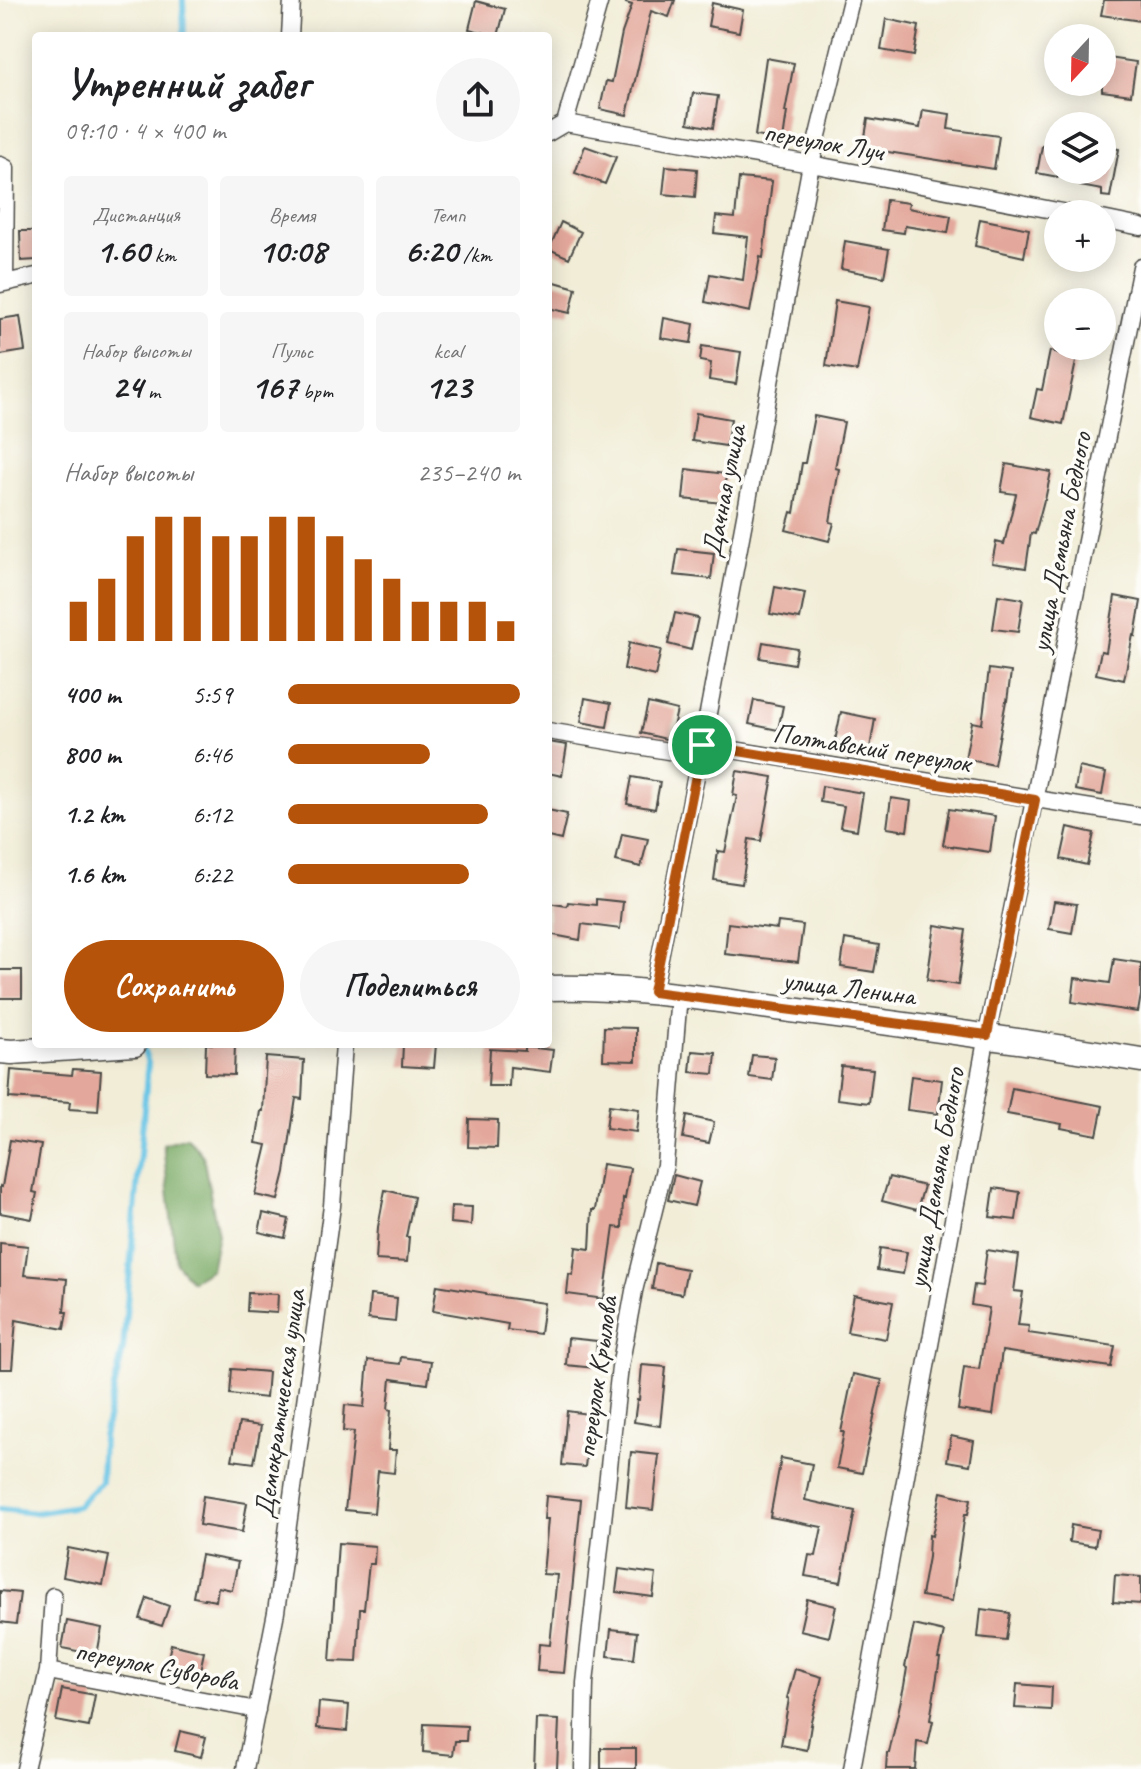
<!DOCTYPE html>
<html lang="ru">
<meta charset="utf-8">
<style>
body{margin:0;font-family:Caveat,sans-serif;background:#f6f6f6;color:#202124;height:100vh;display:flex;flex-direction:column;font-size:30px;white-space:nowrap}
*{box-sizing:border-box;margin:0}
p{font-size:26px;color:#757577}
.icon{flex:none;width:44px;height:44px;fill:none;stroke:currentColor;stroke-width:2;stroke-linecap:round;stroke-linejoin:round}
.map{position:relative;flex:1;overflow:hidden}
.details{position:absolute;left:32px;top:32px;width:520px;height:1016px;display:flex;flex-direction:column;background:#fff;border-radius:8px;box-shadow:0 4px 20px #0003}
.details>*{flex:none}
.needle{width:52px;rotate:202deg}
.tools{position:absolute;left:1044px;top:24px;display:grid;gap:16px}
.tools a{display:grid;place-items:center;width:72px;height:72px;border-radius:50%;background:#fff;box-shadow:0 4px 20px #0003;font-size:40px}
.pin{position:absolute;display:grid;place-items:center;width:68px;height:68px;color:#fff;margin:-34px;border:4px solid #fff;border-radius:50%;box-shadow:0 2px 8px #0007}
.round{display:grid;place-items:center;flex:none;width:84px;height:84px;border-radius:42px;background:#f6f6f6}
.headline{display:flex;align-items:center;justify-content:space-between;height:136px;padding:0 32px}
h1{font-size:44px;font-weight:700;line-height:60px}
.stats{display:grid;grid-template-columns:repeat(3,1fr);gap:12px;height:136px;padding:8px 32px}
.stats div{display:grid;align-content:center;border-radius:8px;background:#f6f6f6;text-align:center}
.stats b{font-size:34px;font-weight:700}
.stats small{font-size:22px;font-weight:400}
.stats p{font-size:22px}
.chart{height:224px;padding:16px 32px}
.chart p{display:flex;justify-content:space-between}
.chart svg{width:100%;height:144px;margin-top:8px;stroke:#b45309;stroke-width:6}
.primary-button{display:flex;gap:16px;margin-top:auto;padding:16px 32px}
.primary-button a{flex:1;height:92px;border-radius:48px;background:#b45309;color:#fff;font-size:32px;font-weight:700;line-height:92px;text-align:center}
.primary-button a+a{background:#f6f6f6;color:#202124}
ul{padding:0 32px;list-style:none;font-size:26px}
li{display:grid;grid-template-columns:128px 96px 1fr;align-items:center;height:60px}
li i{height:20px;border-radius:10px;background:#b45309}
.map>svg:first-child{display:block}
.forest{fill:#78a964;stroke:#526a48;stroke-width:2}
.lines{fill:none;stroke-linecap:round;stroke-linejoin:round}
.stream{stroke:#67c4e5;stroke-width:6}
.building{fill:#e3a89b}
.street-casing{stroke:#494845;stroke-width:19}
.secondary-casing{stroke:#494845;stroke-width:27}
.street{stroke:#fff;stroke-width:16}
.secondary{stroke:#fff;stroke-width:24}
.route-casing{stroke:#fff;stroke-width:16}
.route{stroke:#b45309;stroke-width:10}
.labels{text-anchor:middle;stroke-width:7;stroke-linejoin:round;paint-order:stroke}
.street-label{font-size:28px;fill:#2b2b2b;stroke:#fdfcf7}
</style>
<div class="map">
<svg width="1141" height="1769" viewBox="0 0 1141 1769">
<rect width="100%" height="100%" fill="#fdfcf7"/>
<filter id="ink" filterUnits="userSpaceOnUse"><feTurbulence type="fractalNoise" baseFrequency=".0125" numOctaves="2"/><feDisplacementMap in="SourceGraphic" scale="16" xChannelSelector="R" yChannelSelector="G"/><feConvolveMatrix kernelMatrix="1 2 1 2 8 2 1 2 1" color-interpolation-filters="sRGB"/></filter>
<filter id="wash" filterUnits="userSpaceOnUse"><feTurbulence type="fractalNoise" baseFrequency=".006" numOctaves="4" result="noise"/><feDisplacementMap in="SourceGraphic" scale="32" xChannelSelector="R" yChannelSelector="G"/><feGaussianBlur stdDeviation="1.8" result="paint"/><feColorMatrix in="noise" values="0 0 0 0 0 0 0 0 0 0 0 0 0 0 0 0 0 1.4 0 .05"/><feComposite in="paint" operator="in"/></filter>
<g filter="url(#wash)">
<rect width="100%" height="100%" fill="#f1edd7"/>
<!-- forest -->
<path class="forest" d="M187,1137L203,1156L218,1235L211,1269L191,1281L176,1263L163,1144Z"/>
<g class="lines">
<!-- stream -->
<path class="stream" d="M183,0L184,36
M0,1509L35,1513L77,1506L101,1482L103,1437L123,1349L148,1063L142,1046"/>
</g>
<g id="blocks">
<!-- building -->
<path class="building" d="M627,0H675L669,17L651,11L627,115L600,109L606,81L612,82L622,33L632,5L626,3Z
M1104,0H1141V21L1101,15Z
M476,1L505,9L498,36L469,29Z
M712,3L743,10L739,32L708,26Z
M886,19L919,26L914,56L881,50Z
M1102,57L1136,62L1131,95L1102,91Z
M766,58L794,63L785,112H787L783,140L755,136Z
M693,93L718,96L713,128L688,123Z
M923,110L950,114L948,129L999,136L994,169L863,148L868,119L920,128Z
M585,146L616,157L605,184L575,173Z
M1042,146L1058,149V177L1037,173Z
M1102,146L1119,149L1110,197L1102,196V190L1080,186L1083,170H1102Z
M666,166L697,169L695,197L663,194Z
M739,178L772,181L763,258L760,257L750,312L705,302L710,274L743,280L748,237L714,233L716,216L735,218Z
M886,200L909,203L908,208L951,216L948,233L905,226L904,233L882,230Z
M980,219L1029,229L1024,257L975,246Z
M561,222L581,232L569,258L549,249Z
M20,231H36V260L21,261Z
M845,241L889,249L884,277L841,269Z
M548,280L576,288L570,313L548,308Z
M835,301L869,307L857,371L826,366Z
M20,316L25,351L0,355V319Z
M664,318L694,324L691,343L661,338Z
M702,346L741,352L736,384L709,380L711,363L700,361Z
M1050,351L1077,357L1063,424L1031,417L1037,389L1042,390Z
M696,413L731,419L726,446L692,441Z
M814,416L844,422L835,468L839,469L830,522L834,523L829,541L786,530L791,512L794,513L802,463H805Z
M1006,464L1051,472L1045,500H1044L1035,534L1031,533L1026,568L992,563L996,542L1004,544L1016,494L1001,492Z
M686,469L726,474L723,503L683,499Z
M678,549L714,553L711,579L674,575Z
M775,587L805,593L800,619L770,614Z
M998,595L1023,599L1018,632L993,629Z
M1115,596L1141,601L1135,636L1133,635L1124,680L1096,674L1101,651L1106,652Z
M675,613L698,618L691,650L668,644Z
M763,642L797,648L794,664L760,658Z
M629,643L661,650L655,676L624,669Z
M989,669L1011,672L1007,701H1006L994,765L965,759L972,722L982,724Z
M585,698L611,703L607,727L581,722Z
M754,700L783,706L778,730L749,724Z
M648,703L677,710L670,740L641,733Z
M841,712L875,719L870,748L835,741Z
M548,742L567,745L562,776L548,773Z
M1079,767L1106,773L1102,795L1075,790Z
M737,771L773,777L761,841L749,839L742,884L714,880L718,851L725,852L737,796L733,795Z
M632,777L660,782L655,809L627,804Z
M822,786L863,793L857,830L840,827L844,806L820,802Z
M891,798L911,801L907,831L887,828Z
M949,809L995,816L990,852L943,845Z
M548,810L567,814L561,840L548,837Z
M1068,827L1094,833L1087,865L1061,859Z
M622,834L648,839L641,867L616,861Z
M596,899L623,902L620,929L582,924L580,940L548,934V903L567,906L568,902L596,905Z
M1054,901L1077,904L1072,933L1049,929Z
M778,922L803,925L798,962L725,954L728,923L777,929Z
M935,925L966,930L958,985L927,980Z
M845,939L879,945L874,972L841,967Z
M1114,959L1141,963V995L1138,1012L1072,1002L1075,978L1110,983Z
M0,970H22V998H0Z
M604,1027L636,1028V1061L603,1060Z
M206,1044H235L234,1075L205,1074Z
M403,1044H436L434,1068L402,1066Z
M525,1047L553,1050L550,1072L510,1067L509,1086H488L490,1049L525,1051Z
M692,1051L716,1053L714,1074L690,1072Z
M752,1055L775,1057L772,1080L749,1077Z
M266,1057L304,1060L302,1099L296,1098L285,1172L278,1200L255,1195L267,1145L256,1143L261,1111H263Z
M841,1066L873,1069L869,1103L837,1099Z
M73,1069L101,1071L98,1111L69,1109L70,1102L9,1098L11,1070L72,1075Z
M911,1076L942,1080L938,1114L907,1110Z
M1012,1088L1103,1106L1097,1135L1061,1128L1062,1124L1007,1114Z
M609,1105L639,1109L636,1132L606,1128Z
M687,1116L714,1122L709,1143L683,1138Z
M469,1119L498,1120L497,1148L468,1147Z
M10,1140L41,1145L33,1192L37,1193L32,1219L0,1213V1186L2,1187Z
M602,1164L630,1168L625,1199L623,1198L622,1228L614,1227L604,1299L567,1294L569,1274L573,1275L576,1247L590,1249L592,1210H595Z
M674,1175L700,1182L694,1206L668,1200Z
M889,1177L924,1186L917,1210L882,1201Z
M994,1188L1020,1192L1016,1220L990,1217Z
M385,1190L414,1197L406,1237H409L407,1262L376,1260L378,1227Z
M451,1206L472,1207L471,1225L450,1223Z
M263,1213L289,1219L285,1238L259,1232Z
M0,1243L28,1246L24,1275L67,1279L64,1312H67L64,1329L16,1320L12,1369H0Z
M880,1248L907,1252L903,1274L877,1270Z
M987,1250L1019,1255L1014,1291L1023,1292L1018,1325L1029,1326L1028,1333L1115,1346L1111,1367L1002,1351L993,1415L958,1410L964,1367L979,1369L989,1308L971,1305L974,1285L982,1286Z
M656,1263L687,1269L682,1294L652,1289Z
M437,1285L486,1293V1295L544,1303L540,1334L507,1330L508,1324L433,1311Z
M248,1293L278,1294L277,1313L247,1311Z
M370,1295L397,1298L395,1322L368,1319Z
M854,1295L893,1302L886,1339L847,1332Z
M568,1338L597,1341L595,1368L566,1365Z
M401,1357L431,1361L428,1384L391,1379L388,1409L391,1410L388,1450H396L394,1473L378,1471L374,1513L345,1510L354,1432L343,1431L345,1405L364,1407L368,1360L400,1364Z
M642,1365L666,1367L660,1426L634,1422L637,1400H639Z
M232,1369L268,1372L266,1398L230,1394Z
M853,1374L882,1380L862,1473L837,1468L844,1432H841Z
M567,1411L595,1415L592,1431H589L585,1467L562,1465Z
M239,1423L261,1426L254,1463L232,1460Z
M951,1436L974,1441L970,1465L947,1461Z
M631,1452L659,1455L653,1510L626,1507Z
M781,1458L812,1464L805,1500L855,1511L841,1582L805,1576L809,1555L816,1556L822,1527L770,1517Z
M941,1492L971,1499L968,1514H965L952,1601L921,1596L928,1557L929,1535L932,1536Z
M203,1496L247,1503L242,1532L199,1525Z
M546,1496L581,1500L564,1673L537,1671L539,1644L550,1645L557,1575L543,1574L548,1519H544Z
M1071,1525L1098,1530L1095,1546L1069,1542Z
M338,1543L375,1546L374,1564H369L364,1609H360L357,1662L330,1661Z
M68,1548L109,1556L103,1585L63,1577Z
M201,1555L238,1562L232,1590L218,1587L216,1601L193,1597Z
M619,1569L656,1574L653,1597L616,1592Z
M1115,1575L1141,1577V1604L1113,1602Z
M0,1591L20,1593L16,1624L0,1622Z
M147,1598L169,1606L162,1626L140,1619Z
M807,1599L836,1606L829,1637L800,1630Z
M981,1609L1010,1613L1006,1640L978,1637Z
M67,1621L102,1628L97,1655L62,1648Z
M914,1625L944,1632L938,1658H940L930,1720L933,1721L928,1744L917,1742L915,1769H886L887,1753H889L904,1686L907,1668L905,1667Z
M611,1629L637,1632L634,1659L608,1656Z
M171,1644L204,1652L199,1675L166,1668Z
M795,1669L822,1677L810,1725H811L807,1750L781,1745L789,1699L787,1698Z
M1017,1684L1052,1687L1051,1710L1015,1708Z
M62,1689L95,1695L89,1727L56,1721Z
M319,1702L349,1705L347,1731L317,1728Z
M536,1719L559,1720L557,1769H534Z
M424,1724L467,1726L466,1741H455L453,1755L423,1752Z
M180,1731L206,1737L201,1757L175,1751Z
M601,1748H636V1769H601Z"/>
</g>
</g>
<g filter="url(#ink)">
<use href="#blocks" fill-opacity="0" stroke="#494845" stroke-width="2"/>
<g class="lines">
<defs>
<path id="street" d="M290,36L292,0
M565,123L811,164L1073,214
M548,133L565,123L600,0
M0,165L6,168L5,283
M1102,219L1141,227
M0,284L36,276
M548,731L680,753L702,745L1141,816
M653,992L702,745L811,164L851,0
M48,1671L257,1710
M25,1769L48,1671L53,1596
M245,1769L276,1612L332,1206L344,1044
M583,1769L585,1683L620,1367L634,1291L665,1165L679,995
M852,1769L987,1035L1141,267"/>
<path id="secondary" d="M548,988C630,986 710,999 791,1010C908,1025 1024,1041 1141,1060
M0,1051L12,1052L134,1044"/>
</defs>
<!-- street casing -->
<use href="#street" class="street-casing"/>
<!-- secondary casing -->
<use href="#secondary" class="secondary-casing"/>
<!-- street -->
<use href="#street" class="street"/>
<!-- secondary -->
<use href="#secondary" class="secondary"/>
</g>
</g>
<g class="lines" filter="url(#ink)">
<defs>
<path id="route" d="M702,745L1035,800L987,1035L653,992Z"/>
</defs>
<!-- route casing -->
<use href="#route" class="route-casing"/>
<!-- route -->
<use href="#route" class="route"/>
</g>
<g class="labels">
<!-- street labels -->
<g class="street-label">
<text transform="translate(824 141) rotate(10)" y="10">переулок Луч</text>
<text transform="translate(723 491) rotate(-79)" y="10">Дачная улица</text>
<text transform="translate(1060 542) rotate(-79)" y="10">улица Демьяна Бедного</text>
<text transform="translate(872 747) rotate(9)" y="10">Полтавский переулок</text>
<text transform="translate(849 987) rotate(7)" y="10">улица Ленина</text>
<text transform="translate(935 1178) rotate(-80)" y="10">улица Демьяна Бедного</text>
<text transform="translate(596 1377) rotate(-82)" y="10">переулок Крылова</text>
<text transform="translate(279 1404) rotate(-82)" y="10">Демократическая улица</text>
<text transform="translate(157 1665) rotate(11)" y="10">переулок Суворова</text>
</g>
</g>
</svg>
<div class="tools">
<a><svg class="needle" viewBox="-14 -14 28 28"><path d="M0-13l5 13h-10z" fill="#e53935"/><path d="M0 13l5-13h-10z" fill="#757577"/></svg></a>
<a><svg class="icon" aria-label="layers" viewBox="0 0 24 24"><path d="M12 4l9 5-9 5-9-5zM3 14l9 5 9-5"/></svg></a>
<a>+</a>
<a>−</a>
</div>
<div class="pin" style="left:702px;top:745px;background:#1e9e55"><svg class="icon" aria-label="arrive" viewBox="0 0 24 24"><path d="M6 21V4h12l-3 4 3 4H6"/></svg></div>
<section class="details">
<div class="headline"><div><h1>Утренний забег</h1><p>09:10 · 4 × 400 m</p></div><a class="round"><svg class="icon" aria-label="share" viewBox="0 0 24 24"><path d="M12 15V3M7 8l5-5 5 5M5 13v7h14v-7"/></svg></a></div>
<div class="stats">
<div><p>Дистанция</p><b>1.60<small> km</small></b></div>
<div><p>Время</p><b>10:08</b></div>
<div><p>Темп</p><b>6:20<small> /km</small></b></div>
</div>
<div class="stats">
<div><p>Набор высоты</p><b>24<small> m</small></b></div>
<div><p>Пульс</p><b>167<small> bpm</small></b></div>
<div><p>kcal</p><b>123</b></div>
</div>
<div class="chart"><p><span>Набор высоты</span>235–240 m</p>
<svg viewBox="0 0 160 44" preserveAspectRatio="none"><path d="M5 44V32M15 44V25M25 44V12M35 44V6M45 44V6M55 44V12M65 44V12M75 44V6M85 44V6M95 44V12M105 44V19M115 44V25M125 44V32M135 44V32M145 44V32M155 44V38"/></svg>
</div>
<ul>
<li><b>400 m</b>5:59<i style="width:100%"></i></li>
<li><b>800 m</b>6:46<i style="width:61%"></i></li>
<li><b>1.2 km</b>6:12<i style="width:86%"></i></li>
<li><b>1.6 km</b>6:22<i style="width:78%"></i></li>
</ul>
<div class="primary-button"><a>Сохранить</a><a>Поделиться</a></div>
</section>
</div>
